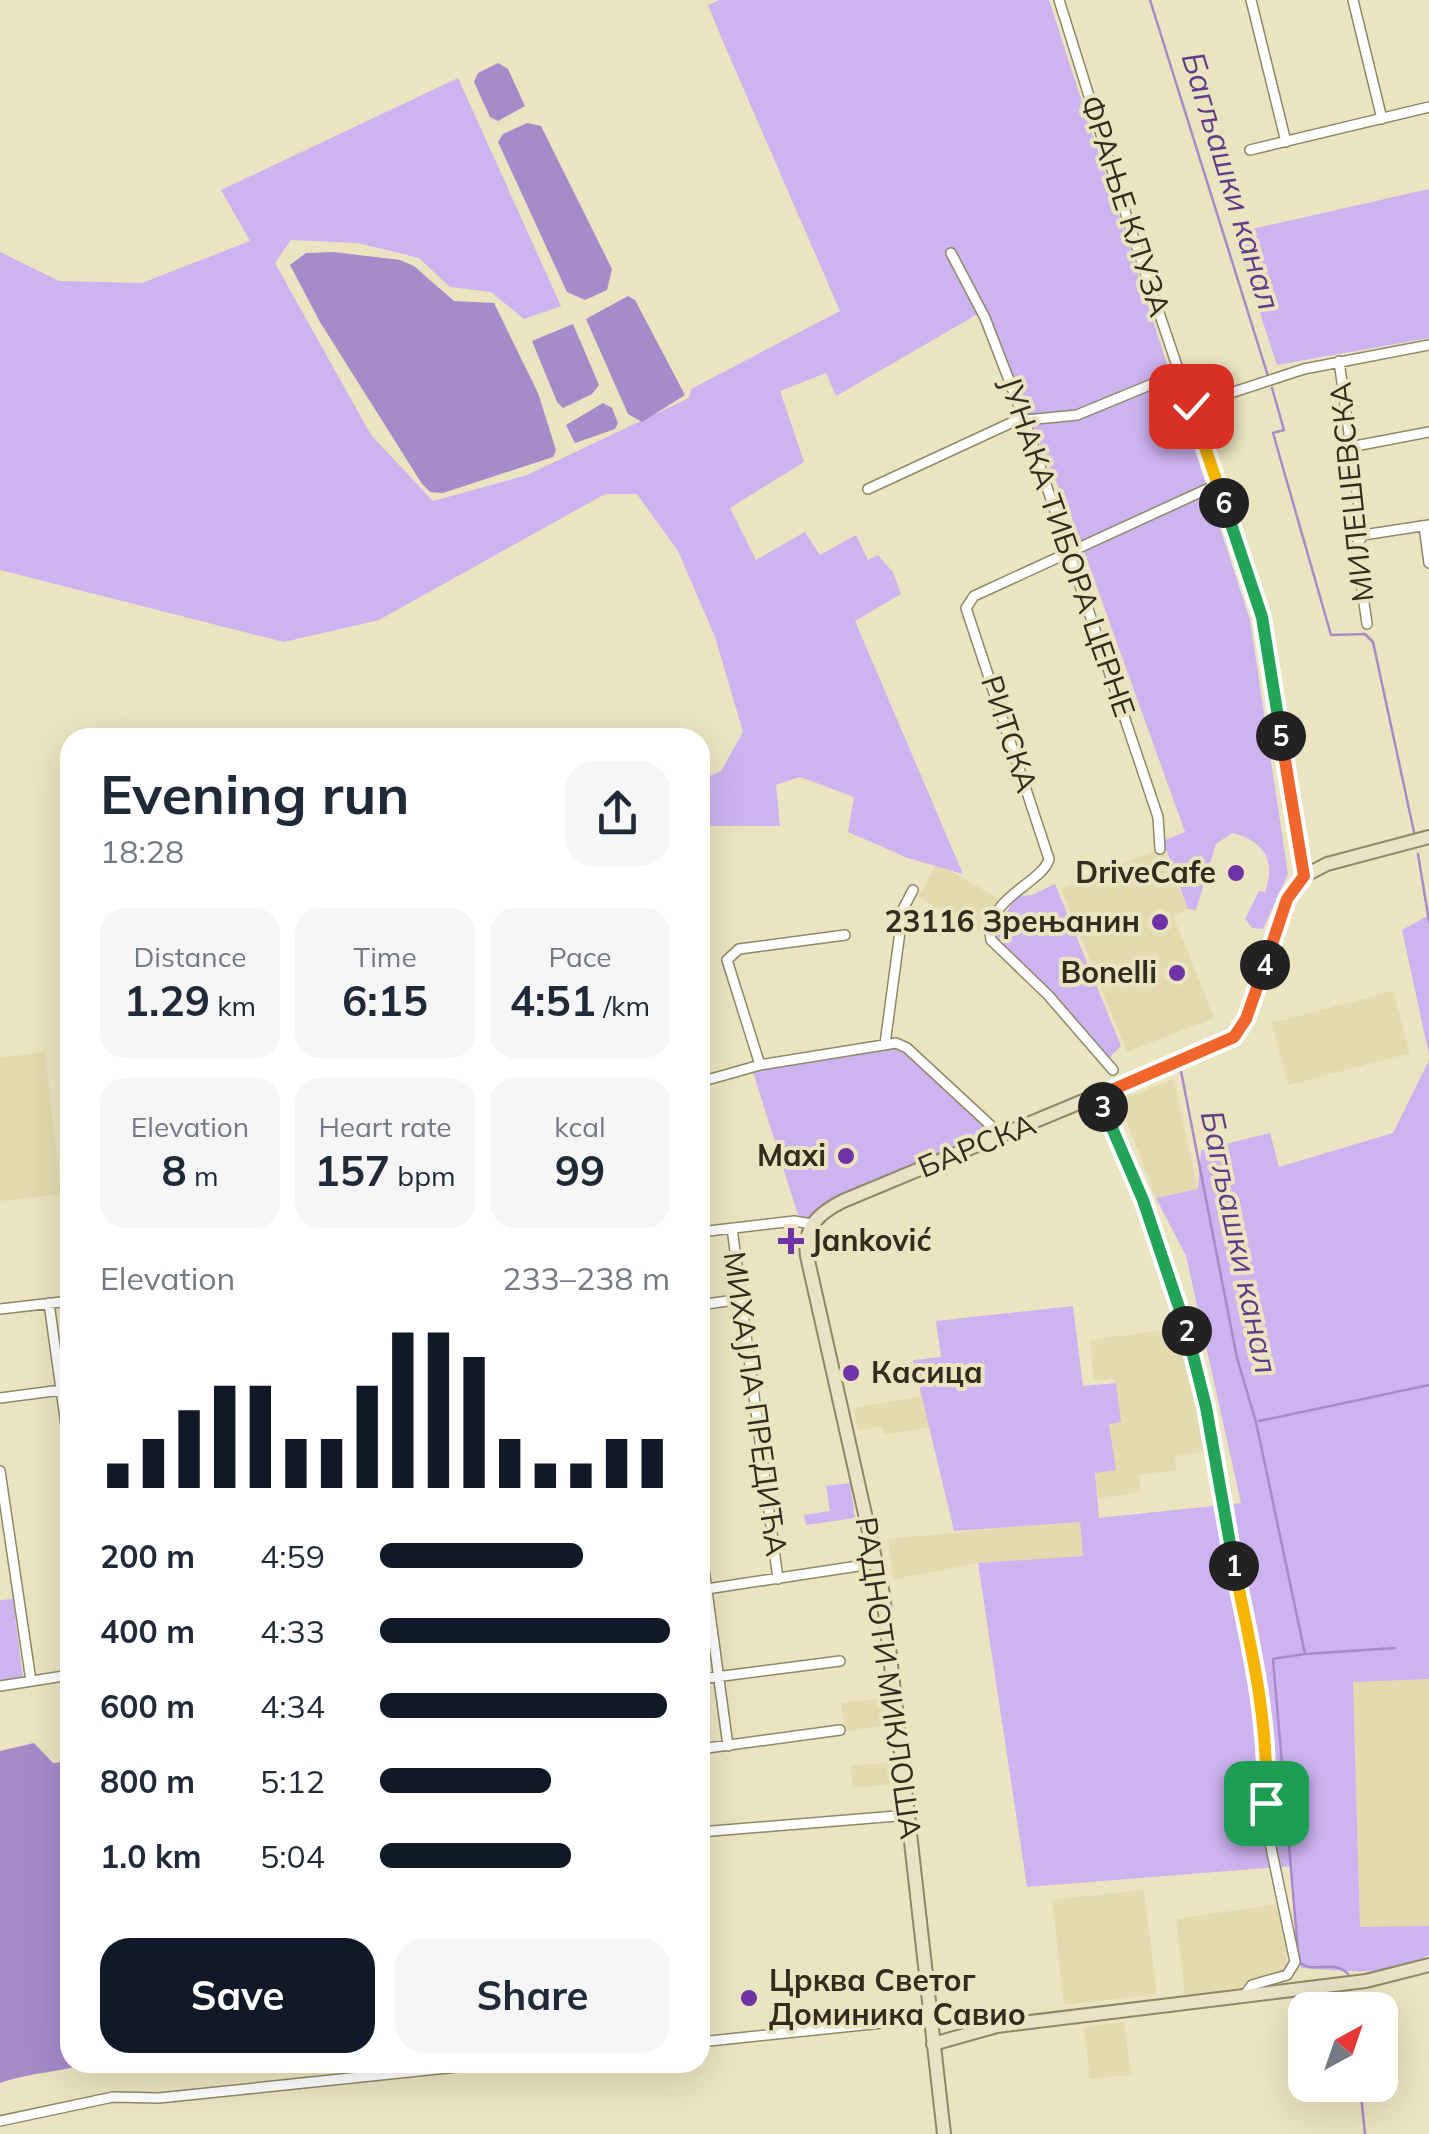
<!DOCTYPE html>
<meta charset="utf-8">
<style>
body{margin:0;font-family:Mulish,sans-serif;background:#f6f6f7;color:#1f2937;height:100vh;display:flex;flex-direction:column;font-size:38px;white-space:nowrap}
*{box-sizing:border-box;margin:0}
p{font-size:32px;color:#747a83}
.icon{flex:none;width:55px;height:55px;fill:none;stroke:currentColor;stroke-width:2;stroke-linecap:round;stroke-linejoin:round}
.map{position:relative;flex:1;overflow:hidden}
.details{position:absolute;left:60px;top:728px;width:650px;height:1345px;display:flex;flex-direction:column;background:#fff;border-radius:30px;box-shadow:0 10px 40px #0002}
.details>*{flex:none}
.needle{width:65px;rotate:40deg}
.fabs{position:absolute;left:1288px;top:1992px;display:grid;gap:20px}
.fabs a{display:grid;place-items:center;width:110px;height:110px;border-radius:20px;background:#fff;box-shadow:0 10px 40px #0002;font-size:50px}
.pin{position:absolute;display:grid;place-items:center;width:85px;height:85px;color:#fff;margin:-42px;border-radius:20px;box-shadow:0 5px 15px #0006}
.km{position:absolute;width:50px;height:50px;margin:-25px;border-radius:50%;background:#222;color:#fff;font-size:28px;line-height:50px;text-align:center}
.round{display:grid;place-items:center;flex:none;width:105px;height:105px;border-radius:30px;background:#f6f6f7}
.headline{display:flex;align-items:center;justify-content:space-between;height:170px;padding:0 40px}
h1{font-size:55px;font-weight:700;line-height:75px}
.metrics{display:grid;grid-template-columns:repeat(3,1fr);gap:15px;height:170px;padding:10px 40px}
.metrics div{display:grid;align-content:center;border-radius:25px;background:#f6f6f7;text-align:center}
.metrics b{font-size:42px;font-weight:700}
.metrics small{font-size:28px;font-weight:400}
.metrics p{font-size:28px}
.chart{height:280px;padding:20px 40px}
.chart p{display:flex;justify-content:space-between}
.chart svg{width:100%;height:180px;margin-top:10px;stroke:#111827;stroke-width:6}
.button{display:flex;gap:20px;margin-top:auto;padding:20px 40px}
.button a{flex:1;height:115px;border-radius:30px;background:#111827;color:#fff;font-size:40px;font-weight:700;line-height:115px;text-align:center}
.button a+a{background:#f6f6f7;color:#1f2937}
ul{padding:0 40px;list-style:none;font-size:32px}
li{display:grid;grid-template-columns:160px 120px 1fr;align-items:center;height:75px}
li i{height:25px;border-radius:12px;background:#111827}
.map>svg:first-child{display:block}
.built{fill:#e3daaf}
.green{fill:#cdb3f0}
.water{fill:#a68aca}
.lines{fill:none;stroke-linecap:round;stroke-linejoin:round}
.stream{stroke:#a68aca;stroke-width:2.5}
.street-casing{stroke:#8f8868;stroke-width:12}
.secondary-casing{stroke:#8f8868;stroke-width:16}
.street{stroke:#fff;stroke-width:9}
.secondary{stroke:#e8e2c7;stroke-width:12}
.split-1-casing{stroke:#fff;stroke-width:20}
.split-2-casing{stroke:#fff;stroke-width:20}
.split-3-casing{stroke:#fff;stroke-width:20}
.split-4-casing{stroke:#fff;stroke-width:20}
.split-5-casing{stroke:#fff;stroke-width:20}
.split-6-casing{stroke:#fff;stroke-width:20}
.split-7-casing{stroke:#fff;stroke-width:20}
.split-1{stroke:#f5b400;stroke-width:12}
.split-2{stroke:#22a559;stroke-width:12}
.split-3{stroke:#22a559;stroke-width:12}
.split-4{stroke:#f0652b;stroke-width:12}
.split-5{stroke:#f0652b;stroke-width:12}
.split-6{stroke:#22a559;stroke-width:12}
.split-7{stroke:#f5b400;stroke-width:12}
.poi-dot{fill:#7032a7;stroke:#ebe4c0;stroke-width:4}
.labels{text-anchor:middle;stroke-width:8;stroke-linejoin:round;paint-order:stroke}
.street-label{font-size:30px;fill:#302d1f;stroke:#ebe4c0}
.poi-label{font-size:30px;font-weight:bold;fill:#302d1f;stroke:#ebe4c0;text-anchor:end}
.water-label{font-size:32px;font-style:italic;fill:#623c8a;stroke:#ebe4c0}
</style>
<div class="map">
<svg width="1429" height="2134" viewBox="0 0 1429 2134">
<rect width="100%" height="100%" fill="#ebe4c0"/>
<!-- built -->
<path class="built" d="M1163,847L1188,909L1173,916L1214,1018L1127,1052L1061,888Z
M937,863L1004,902L985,935L918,897Z
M1393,991L1410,1053L1288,1085L1272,1023Z
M45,1052L61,1194L0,1201V1058Z
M1173,1079L1198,1189L1156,1198L1119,1101Z
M1180,1328L1208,1451L1175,1456L1176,1470L1139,1475L1141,1492L1098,1498L1095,1473L1109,1424L1120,1421L1115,1379L1094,1381L1090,1340Z
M925,1396L930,1427L884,1435L882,1426L858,1431L854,1408Z
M1080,1521L1084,1556L978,1563L895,1579L892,1573L888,1539Z
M1429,1679V1926L1360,1928L1353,1681Z
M882,1698L886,1725L845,1731L841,1703Z
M892,1762L894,1784L853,1788L850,1766Z
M1144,1890L1157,1994L1064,2005L1052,1900Z
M1279,1904L1288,1972L1248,1984L1235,1997L1186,2001L1176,1919Z
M1124,2022L1131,2075L1090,2079L1084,2027Z"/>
<!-- green -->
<path class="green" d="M720,0H1049L1250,620L1288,874L1263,929L1252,928L1245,919L1259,891L1265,892C1276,861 1265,841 1232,833L1216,844L1196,910L1188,909L1163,841L1185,832L1072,518L955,249L946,251L978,314L836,396L826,373L780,391L804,462L730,508L756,560L805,532L820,555L856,535L868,560L878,555L893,572L901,594L855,621L963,874L908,858L848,832L854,797L800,777L776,785L780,826H700V780L721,771L743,732L715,637L678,551L637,494H605L379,620L284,642L0,570V252L59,281L142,283L250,241L221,190L458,78L561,306L524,319L491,292L450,287L419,258L358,243L291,240L275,263L371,435L433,501L527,475L689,398L691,389L840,311L721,37L708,5Z
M1429,189V338L1277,365L1234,233Z
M1055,884L1121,1046L1105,1062L994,938L1015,896L1032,895Z
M1429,915V1055L1402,930Z
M882,1048L904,1051L994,1135L812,1219L798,1215L753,1072Z
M1429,1060V1679L1353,1682L1360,1927L1429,1926V1955C1392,1979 1342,1970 1301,1968L1291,1866L1027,1887L978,1563L1083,1556L1080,1522L954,1531L913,1360L941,1357L936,1321L1073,1306L1083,1386L1116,1383L1121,1422L1109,1424L1116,1470L1095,1473L1099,1518L1241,1503L1186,1256L1156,1198L1198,1189L1201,1150L1270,1133L1279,1167L1393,1133Z
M850,1483L855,1518L806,1525L804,1515L830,1511L826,1486Z
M13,1599L23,1679L0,1683V1600Z"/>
<!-- water -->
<path class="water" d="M498,63L508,69L525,106L498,121L490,117L474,82L478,73Z
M527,123L541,126L612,269L607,290L585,300L567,292L498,142L503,134Z
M333,252L400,260L414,266L454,301L494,303L538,393L556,450L553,457L443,493L430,492L422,484L320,322L290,265L306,253Z
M628,296L635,300L685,395L642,422L628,414L586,319Z
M573,324L599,385L592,394L563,408L557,402L532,341Z
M603,403L612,408L618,423L615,429L575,443L566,425Z
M34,1743L53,1763L70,1761V2062L88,2063C60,2073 29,2072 0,2083V1751Z"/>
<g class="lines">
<!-- stream -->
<path class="stream" d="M1150,0L1268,376
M1272,388L1284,430L1273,433L1331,635L1365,634L1373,642L1414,832
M1418,854L1429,921
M1181,1071L1237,1358L1256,1422L1305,1654L1395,1648
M1259,1421L1429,1385
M1304,1654L1273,1659L1298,1951L1300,1963C1316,1974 1334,1959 1348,1974
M1351,2001L1352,2010
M1360,2085L1365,2134"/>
<defs>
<path id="street" d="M1059,0L1129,224L1262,617L1304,876
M1251,0L1286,142
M1353,0L1382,119
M1250,150L1429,107
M951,253L985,318L1024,419L1158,817L1160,849
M1339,361L1363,535L1356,546L1367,624
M1191,406L1304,369L1429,345
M1350,447L1429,432
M868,489L1015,421L1077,415L1179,373
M1424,526L1429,563
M1363,535L1429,525
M885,1044L903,909L913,890
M760,1065L727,960L739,949L845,935
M1113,1070L1048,995L991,940C984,898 1043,883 1049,859L966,608L974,596L1218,484
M700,1082L760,1065L896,1043L907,1048L1002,1136
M1098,1096L1163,1253L1207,1407L1259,1680L1268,1746L1269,1838L1295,1962L1287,1975L1252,1985L1244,1996
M732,1228L778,1579
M700,1232L794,1221L812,1224
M49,1303L70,1454
M700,1305L741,1299
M0,1309L70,1301
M0,1398L61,1390
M0,1471L31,1681
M700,1539L728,1746
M700,1590L878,1563
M700,1679L840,1661
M0,1686L70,1675
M700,1749L840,1730
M700,1832L909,1815
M700,2042L930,2018
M0,2121L113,2097L159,2098L505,2062"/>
<path id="secondary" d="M933,2044L997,2026L1366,1981L1429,1965
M944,2134L883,1594L807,1256C803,1227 819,1213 843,1201L1230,1040L1246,1019L1287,899L1304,876L1327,864L1429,837"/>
</defs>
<!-- street casing -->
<use href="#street" class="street-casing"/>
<!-- secondary casing -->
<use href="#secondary" class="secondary-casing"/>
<!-- street -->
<use href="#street" class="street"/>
<!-- secondary -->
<use href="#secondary" class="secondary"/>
</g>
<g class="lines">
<defs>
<path id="split-1" d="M1234,1566C1251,1646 1269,1721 1266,1803"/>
<path id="split-2" d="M1187,1331L1206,1407L1234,1566"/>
<path id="split-3" d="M1103,1107L1143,1200L1187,1331"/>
<path id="split-4" d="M1103,1107L1098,1096L1234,1037L1246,1019L1265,965"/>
<path id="split-5" d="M1265,965L1287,899L1304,876L1281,736"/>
<path id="split-6" d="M1224,503L1262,617L1281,736"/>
<path id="split-7" d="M1191,406L1224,503"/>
</defs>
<!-- split-1 casing -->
<use href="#split-1" class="split-1-casing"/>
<!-- split-2 casing -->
<use href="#split-2" class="split-2-casing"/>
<!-- split-3 casing -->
<use href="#split-3" class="split-3-casing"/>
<!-- split-4 casing -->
<use href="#split-4" class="split-4-casing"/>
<!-- split-5 casing -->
<use href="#split-5" class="split-5-casing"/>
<!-- split-6 casing -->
<use href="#split-6" class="split-6-casing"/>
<!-- split-7 casing -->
<use href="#split-7" class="split-7-casing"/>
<!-- split-1 -->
<use href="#split-1" class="split-1"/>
<!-- split-2 -->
<use href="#split-2" class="split-2"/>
<!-- split-3 -->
<use href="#split-3" class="split-3"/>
<!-- split-4 -->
<use href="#split-4" class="split-4"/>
<!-- split-5 -->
<use href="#split-5" class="split-5"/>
<!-- split-6 -->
<use href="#split-6" class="split-6"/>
<!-- split-7 -->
<use href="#split-7" class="split-7"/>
</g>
<!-- markers -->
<g class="poi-dot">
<circle cx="1236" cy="873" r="10"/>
<circle cx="1160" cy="922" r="10"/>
<circle cx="1177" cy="973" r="10"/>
<circle cx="846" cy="1156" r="10"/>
<path d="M786 1226h10v10h10v10h-10v10h-10v-10h-10v-10h10z"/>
<circle cx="851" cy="1373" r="10"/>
<circle cx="749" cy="1998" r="10"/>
</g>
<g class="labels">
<!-- street labels -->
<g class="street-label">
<text transform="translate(1125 206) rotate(72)" y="10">ФРАЊЕ КЛУЗА</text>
<text transform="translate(1352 492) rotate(-96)" y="10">МИЛЕШЕВСКА</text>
<text transform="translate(1067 547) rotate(71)" y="10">ЈУНАКА ТИБОРА ЦЕРНЕ</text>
<text transform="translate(1009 734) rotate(72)" y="10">РИТСКА</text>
<text transform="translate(977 1146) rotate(-22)" y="10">БАРСКА</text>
<text transform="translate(755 1404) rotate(82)" y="10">МИХАЈЛА ПРЕДИЋА</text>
<text transform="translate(888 1678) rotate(82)" y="10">РАДНОТИ МИКЛОША</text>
</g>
<!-- poi labels -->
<g class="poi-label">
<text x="1216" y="883">DriveCafe</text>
<text x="1140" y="932">23116 Зрењанин</text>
<text x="1157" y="983">Bonelli</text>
<text x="826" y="1166">Maxi</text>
<text x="811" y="1251" text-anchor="start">Janković</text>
<text x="871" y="1383" text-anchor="start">Касица</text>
<text x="769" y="1991" text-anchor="start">Црква Светог<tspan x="769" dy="34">Доминика Савио</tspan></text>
</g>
<!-- water labels -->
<g class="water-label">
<text transform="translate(1231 181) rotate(73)" y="11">Багљашки канал</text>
<text transform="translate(1239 1242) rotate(78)" y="11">Багљашки канал</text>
</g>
</g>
</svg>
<div class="fabs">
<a><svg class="needle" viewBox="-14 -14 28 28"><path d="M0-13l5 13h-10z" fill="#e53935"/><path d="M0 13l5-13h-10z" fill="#747a83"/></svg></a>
</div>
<div class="pin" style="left:1266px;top:1803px;background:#1e9e55"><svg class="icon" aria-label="arrive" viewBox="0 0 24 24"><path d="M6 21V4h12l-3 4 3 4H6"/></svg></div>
<div class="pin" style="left:1191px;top:406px;background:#d93025"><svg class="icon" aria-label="check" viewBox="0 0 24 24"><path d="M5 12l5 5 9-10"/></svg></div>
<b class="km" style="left:1234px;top:1566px">1</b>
<b class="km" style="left:1187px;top:1331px">2</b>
<b class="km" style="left:1103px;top:1107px">3</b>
<b class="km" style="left:1265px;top:965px">4</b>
<b class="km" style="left:1281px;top:736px">5</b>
<b class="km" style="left:1224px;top:503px">6</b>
<section class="details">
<div class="headline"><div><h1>Evening run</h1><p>18:28</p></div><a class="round"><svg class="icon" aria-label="share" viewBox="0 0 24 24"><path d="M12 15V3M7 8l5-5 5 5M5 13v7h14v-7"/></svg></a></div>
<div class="metrics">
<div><p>Distance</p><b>1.29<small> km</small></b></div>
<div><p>Time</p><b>6:15</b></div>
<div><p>Pace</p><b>4:51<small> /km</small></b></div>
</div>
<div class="metrics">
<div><p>Elevation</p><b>8<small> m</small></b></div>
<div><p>Heart rate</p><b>157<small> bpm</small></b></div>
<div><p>kcal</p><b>99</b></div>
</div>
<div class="chart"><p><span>Elevation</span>233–238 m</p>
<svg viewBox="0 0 160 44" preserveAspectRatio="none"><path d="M5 44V38M15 44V32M25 44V25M35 44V19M45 44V19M55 44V32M65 44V32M75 44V19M85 44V6M95 44V6M105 44V12M115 44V32M125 44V38M135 44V38M145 44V32M155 44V32"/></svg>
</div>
<ul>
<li><b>200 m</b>4:59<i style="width:70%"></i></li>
<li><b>400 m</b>4:33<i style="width:100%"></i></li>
<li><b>600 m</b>4:34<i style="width:99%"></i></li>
<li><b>800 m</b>5:12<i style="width:59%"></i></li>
<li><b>1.0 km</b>5:04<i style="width:66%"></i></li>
</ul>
<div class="button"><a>Save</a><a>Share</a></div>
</section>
</div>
